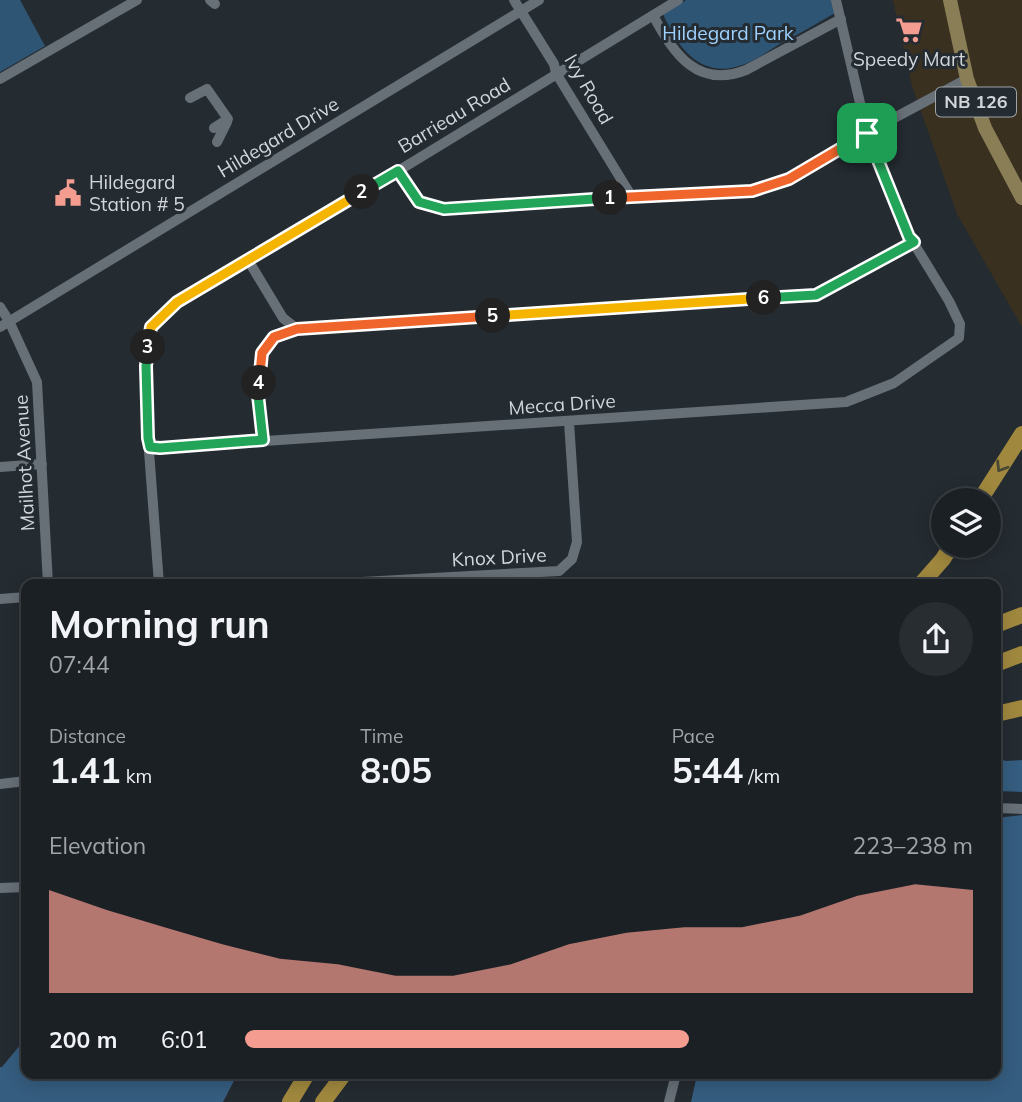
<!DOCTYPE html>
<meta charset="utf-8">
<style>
body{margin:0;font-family:Mulish,sans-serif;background:#282d32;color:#f1f3f6;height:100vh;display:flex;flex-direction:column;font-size:26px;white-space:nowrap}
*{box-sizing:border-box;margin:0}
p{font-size:23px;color:#a0a3a7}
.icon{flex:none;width:38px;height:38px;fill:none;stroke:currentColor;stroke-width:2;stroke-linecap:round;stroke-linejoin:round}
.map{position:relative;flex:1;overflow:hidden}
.side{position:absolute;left:21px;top:579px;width:980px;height:500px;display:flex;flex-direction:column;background:#1b2025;border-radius:14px;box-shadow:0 4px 18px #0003,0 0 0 2px #393e42}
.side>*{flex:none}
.buttons{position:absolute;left:931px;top:488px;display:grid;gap:14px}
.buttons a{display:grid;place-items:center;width:70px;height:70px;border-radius:50%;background:#1b2025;box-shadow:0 4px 18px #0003,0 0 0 2px #393e42;font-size:35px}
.pin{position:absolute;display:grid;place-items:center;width:60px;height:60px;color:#fff;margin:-30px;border-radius:14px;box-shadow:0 4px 10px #0006}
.km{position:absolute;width:35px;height:35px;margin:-18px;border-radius:50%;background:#222;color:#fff;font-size:19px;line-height:35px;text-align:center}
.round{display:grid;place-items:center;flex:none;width:74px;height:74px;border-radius:37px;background:#282d32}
.overview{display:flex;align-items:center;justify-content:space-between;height:119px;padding:0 28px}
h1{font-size:38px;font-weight:700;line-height:52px}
.metrics{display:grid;grid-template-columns:repeat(3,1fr);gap:10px;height:119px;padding:7px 28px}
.metrics div{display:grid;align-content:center}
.metrics b{font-size:35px;font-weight:700}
.metrics small{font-size:19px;font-weight:400}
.metrics p{font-size:19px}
.chart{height:196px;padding:14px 28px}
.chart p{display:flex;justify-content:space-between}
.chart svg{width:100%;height:126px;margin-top:7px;fill:#f59c91;opacity:.7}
ul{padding:0 28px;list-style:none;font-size:23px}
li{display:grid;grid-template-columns:112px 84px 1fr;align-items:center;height:52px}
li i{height:18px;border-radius:9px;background:#f59c91}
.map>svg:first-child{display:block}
.commercial{fill:#393020}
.green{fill:#2f5575}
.forest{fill:#355d7f}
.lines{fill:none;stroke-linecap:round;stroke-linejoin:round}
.minor{stroke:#676f77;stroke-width:10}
.major{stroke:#897e55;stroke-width:14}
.highway{stroke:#a0883e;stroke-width:16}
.oneway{stroke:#494735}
.split-1-casing{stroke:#fff;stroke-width:14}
.split-2-casing{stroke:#fff;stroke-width:14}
.split-3-casing{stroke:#fff;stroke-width:14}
.split-4-casing{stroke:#fff;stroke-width:14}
.split-5-casing{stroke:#fff;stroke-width:14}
.split-6-casing{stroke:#fff;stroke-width:14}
.split-7-casing{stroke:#fff;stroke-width:14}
.split-1{stroke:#f0652b;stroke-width:9}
.split-2{stroke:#22a559;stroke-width:9}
.split-3{stroke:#f5b400;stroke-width:9}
.split-4{stroke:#22a559;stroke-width:9}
.split-5{stroke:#f0652b;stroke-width:9}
.split-6{stroke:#f5b400;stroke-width:9}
.split-7{stroke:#22a559;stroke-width:9}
.labels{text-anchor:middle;stroke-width:6;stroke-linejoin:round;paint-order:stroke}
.shield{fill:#242b31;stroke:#9da3a7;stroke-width:2}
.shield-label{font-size:18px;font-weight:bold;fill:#d1d6da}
.park-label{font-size:19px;fill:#9ed1fd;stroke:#242b31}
.poi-label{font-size:19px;fill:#d1d6da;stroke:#242b31}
.street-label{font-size:19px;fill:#d1d6da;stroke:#242b31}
</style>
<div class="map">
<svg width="1022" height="1102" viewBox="0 0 1022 1102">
<rect width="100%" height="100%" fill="#242b31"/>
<!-- commercial -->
<path class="commercial" d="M893,0H1022V327L957,214L912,86Z"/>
<!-- green -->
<path class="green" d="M0,0H20L45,46L0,72Z
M686,0H832L835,13C816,24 797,35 778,45C767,52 756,60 745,64C702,81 678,49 663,14Z"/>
<!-- forest -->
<path class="forest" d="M996,758L1006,761L1022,760V792L996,791Z
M1022,815V1102H691L697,1075L996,1074V818Z
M26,1038V1074L237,1075L223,1102H0V1067H2Z"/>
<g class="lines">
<!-- minor -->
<path class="minor" d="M210,0L215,4
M514,0L554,64L556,73L632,197
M653,15C673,54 698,89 746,70L841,19
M0,79L137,0
M190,98L207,89L228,119L214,128
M217,142L227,122
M398,171L419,202L444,209L635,196L752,191L789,179L870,131L967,79
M248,260L283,318L297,329
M0,307L9,321L37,382L48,584
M0,327L539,0
M263,440L258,395L262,353L274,337L297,329L816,295L914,242
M150,447L160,448L846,402L894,383L959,338L960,324L949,301L910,237L867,133L836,0
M0,467L42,464
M159,584L148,438L146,366L151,327L177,302L398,171L678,0
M326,584L559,571L572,559L577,542L569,422
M0,599L26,597
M0,784L26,781
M996,808L1022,809
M0,888L26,887
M669,1102L676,1074"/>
<!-- major -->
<path class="major" d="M950,0L967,79L985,128L1022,198"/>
<!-- highway -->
<path class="highway" d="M980,500L1022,434
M921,584L943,559L951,546
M996,625L1022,615
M996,664L1022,654
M996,714L1022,708
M290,1102L307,1074
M323,1102L344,1074"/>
</g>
<!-- one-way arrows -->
<defs><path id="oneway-chevron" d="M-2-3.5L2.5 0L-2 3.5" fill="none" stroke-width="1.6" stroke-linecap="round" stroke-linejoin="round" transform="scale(1.75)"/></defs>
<use class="oneway" href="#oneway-chevron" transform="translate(1001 467) rotate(122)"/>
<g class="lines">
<defs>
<path id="split-1" d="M610,198L752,191L789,179L867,133"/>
<path id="split-2" d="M362,192L398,171L419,202L444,209L610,198"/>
<path id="split-3" d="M148,347L151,327L177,302L362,192"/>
<path id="split-4" d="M148,347L146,366L148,438L150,447L160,448L263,440L258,395L259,383"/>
<path id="split-5" d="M259,383L262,353L274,337L297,329L493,316"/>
<path id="split-6" d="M493,316L764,298"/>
<path id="split-7" d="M764,298L816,295L914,242L909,237L867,133"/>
</defs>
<!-- split-1 casing -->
<use href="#split-1" class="split-1-casing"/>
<!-- split-2 casing -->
<use href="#split-2" class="split-2-casing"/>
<!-- split-3 casing -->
<use href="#split-3" class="split-3-casing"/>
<!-- split-4 casing -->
<use href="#split-4" class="split-4-casing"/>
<!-- split-5 casing -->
<use href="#split-5" class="split-5-casing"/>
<!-- split-6 casing -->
<use href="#split-6" class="split-6-casing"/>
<!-- split-7 casing -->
<use href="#split-7" class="split-7-casing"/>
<!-- split-1 -->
<use href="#split-1" class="split-1"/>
<!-- split-2 -->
<use href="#split-2" class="split-2"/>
<!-- split-3 -->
<use href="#split-3" class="split-3"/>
<!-- split-4 -->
<use href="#split-4" class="split-4"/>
<!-- split-5 -->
<use href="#split-5" class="split-5"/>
<!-- split-6 -->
<use href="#split-6" class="split-6"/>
<!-- split-7 -->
<use href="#split-7" class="split-7"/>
</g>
<!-- icons -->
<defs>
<symbol id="supermarket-bare" viewBox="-9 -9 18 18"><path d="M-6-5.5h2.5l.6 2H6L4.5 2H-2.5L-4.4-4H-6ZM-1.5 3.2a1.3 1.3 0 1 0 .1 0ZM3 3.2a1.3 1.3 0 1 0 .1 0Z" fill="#f59c91" stroke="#242b31" stroke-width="2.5" paint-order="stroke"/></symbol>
<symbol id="civic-bare" viewBox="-9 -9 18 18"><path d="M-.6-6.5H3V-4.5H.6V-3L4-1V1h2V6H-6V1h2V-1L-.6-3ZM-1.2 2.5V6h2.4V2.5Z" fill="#f59c91" stroke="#242b31" stroke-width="2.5" paint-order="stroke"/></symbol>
</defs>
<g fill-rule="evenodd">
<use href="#supermarket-bare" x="890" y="11" width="38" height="38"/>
<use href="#civic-bare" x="49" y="174" width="38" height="38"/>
</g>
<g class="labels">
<!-- shield labels -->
<rect class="shield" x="936" y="87.5" width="80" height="29" rx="5"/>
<g class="shield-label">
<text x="976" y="108">NB 126</text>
</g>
<!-- park labels -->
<g class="park-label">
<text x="728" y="40">Hildegard Park</text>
</g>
<!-- poi labels -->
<g class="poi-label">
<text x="909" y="66">Speedy Mart</text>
<text x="89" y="189" text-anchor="start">Hildegard<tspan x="89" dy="22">Station # 5</tspan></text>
</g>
<!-- street labels -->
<g class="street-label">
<text transform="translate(589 89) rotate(60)" y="7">Ivy Road</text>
<text transform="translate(454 115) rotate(-31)" y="7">Barrieau Road</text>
<text transform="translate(278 137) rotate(-31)" y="7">Hildegard Drive</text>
<text transform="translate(562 404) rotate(-4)" y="7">Mecca Drive</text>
<text transform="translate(24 463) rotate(-93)" y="7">Mailhot Avenue</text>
<text transform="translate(499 557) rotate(-3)" y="7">Knox Drive</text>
</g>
</g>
</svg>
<div class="buttons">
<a><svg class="icon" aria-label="layers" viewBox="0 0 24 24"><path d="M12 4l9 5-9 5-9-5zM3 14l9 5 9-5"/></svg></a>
</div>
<div class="pin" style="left:867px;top:133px;background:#1e9e55"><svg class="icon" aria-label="arrive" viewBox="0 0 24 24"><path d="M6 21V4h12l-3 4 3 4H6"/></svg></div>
<b class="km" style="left:610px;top:198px">1</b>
<b class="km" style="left:362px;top:192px">2</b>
<b class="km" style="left:148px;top:347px">3</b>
<b class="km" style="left:259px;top:383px">4</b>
<b class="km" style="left:493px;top:316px">5</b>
<b class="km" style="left:764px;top:298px">6</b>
<section class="side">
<div class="overview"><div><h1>Morning run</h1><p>07:44</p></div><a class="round"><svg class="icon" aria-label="share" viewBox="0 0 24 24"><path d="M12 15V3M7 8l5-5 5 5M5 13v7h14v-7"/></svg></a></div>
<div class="metrics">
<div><p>Distance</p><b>1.41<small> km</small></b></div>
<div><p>Time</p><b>8:05</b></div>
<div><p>Pace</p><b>5:44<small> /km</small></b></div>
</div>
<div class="chart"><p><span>Elevation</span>223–238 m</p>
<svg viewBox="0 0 160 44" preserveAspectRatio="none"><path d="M0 44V8L10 15L20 21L30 27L40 32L50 34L60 38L70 38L80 34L90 27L100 23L110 21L120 21L130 17L140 10L150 6L160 8V44z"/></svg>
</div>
<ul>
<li><b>200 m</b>6:01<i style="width:61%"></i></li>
</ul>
</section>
</div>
